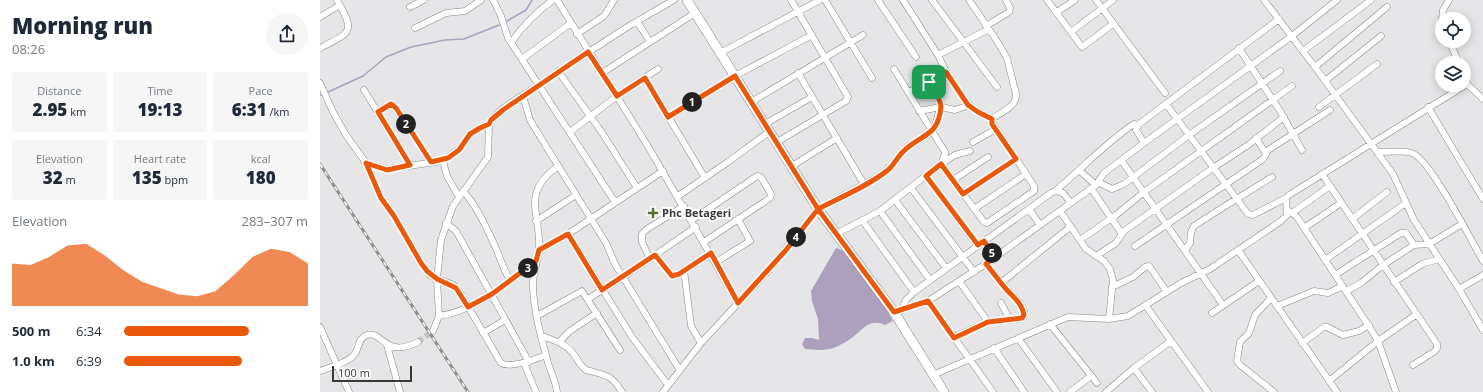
<!DOCTYPE html>
<meta charset="utf-8">
<style>
body{margin:0;font-family:"Open Sans",sans-serif;background:#f6f6f7;color:#1f2937;height:100vh;display:flex;flex-direction:column;font-size:15px;white-space:nowrap}
*{box-sizing:border-box;margin:0}
p{font-size:13px;color:#747a83}
.icon{flex:none;width:22px;height:22px;fill:none;stroke:currentColor;stroke-width:2;stroke-linecap:round;stroke-linejoin:round}
.map{position:relative;flex:1;overflow:hidden}
.side{display:flex;flex-direction:column;background:#fff;width:320px}
.side>*{flex:none}
.buttons{position:absolute;left:1115px;top:12px;display:grid;gap:8px}
.buttons a{display:grid;place-items:center;width:36px;height:36px;border-radius:50%;background:#fff;box-shadow:0 2px 10px #0003;font-size:20px}
.scale{position:absolute;left:12px;bottom:10px;width:80px;box-sizing:border-box;padding-left:4px;border:2px solid #3a3a3b;border-top:0;font-size:11px;line-height:14px;white-space:nowrap;color:#3a3a3b;-webkit-text-stroke:3px #fff;paint-order:stroke}
.pin{position:absolute;display:grid;place-items:center;width:34px;height:34px;color:#fff;margin:-17px;border-radius:8px;box-shadow:0 2px 6px #0006}
.km{position:absolute;width:20px;height:20px;margin:-10px;border-radius:50%;background:#222;color:#fff;font-size:11px;line-height:20px;text-align:center}
.round{display:grid;place-items:center;flex:none;width:42px;height:42px;border-radius:21px;background:#f6f6f7}
.head{display:flex;align-items:center;justify-content:space-between;height:68px;padding:0 12px}
h1{font-size:22px;font-weight:800;line-height:30px}
.stats{display:grid;grid-template-columns:repeat(3,1fr);gap:6px;height:68px;padding:4px 12px}
.stats div{display:grid;align-content:center;border-radius:4px;background:#f6f6f7;text-align:center}
.stats b{font-size:17px;font-weight:800}
.stats small{font-size:11px;font-weight:400}
.stats p{font-size:11px}
.chart{height:112px;padding:8px 12px}
.chart p{display:flex;justify-content:space-between}
.chart svg{width:100%;height:72px;margin-top:4px;fill:#ea580c;opacity:.7}
ul{padding:0 12px;list-style:none;font-size:13px}
li{display:grid;grid-template-columns:64px 48px 1fr;align-items:center;height:30px}
li i{height:10px;border-radius:5px;background:#ea580c}
main{display:flex;flex:1;min-height:0}
.map>svg:first-child{display:block}
.water{fill:#aca0bd}
.lines{fill:none;stroke-linecap:round;stroke-linejoin:round}
.stream{stroke:#aca0bd;stroke-width:1.5}
.street-tunnel{stroke:#c4c3c5;stroke-width:6;stroke-dasharray:6 3;stroke-linecap:butt}
.street-casing{stroke:#868588;stroke-width:7}
.secondary-casing{stroke:#868588;stroke-width:10}
.street{stroke:#fff;stroke-width:6}
.secondary{stroke:#fff;stroke-width:9}
.rail-casing{stroke:#8e8e90;stroke-width:3}
.rail{stroke:#fff;stroke-width:1.5;stroke-dasharray:4.5;stroke-linecap:butt}
.route-casing{stroke:#fff;stroke-width:8}
.route{stroke:#ea580c;stroke-width:5}
.poi-dot{fill:#567429;stroke:#fff;stroke-width:1.5}
.labels{text-anchor:middle;stroke-width:4;stroke-linejoin:round;paint-order:stroke}
.poi-label{font-size:11px;font-weight:bold;fill:#3a3a3b;stroke:#fff;text-anchor:start}
</style>
<main>
<section class="side">
<div class="head"><div><h1>Morning run</h1><p>08:26</p></div><a class="round"><svg class="icon" aria-label="share" viewBox="0 0 24 24"><path d="M12 15V3M7 8l5-5 5 5M5 13v7h14v-7"/></svg></a></div>
<div class="stats">
<div><p>Distance</p><b>2.95<small> km</small></b></div>
<div><p>Time</p><b>19:13</b></div>
<div><p>Pace</p><b>6:31<small> /km</small></b></div>
</div>
<div class="stats">
<div><p>Elevation</p><b>32<small> m</small></b></div>
<div><p>Heart rate</p><b>135<small> bpm</small></b></div>
<div><p>kcal</p><b>180</b></div>
</div>
<div class="chart"><p><span>Elevation</span>283–307 m</p>
<svg viewBox="0 0 160 44" preserveAspectRatio="none"><path d="M0 44V18L10 19L20 14L30 7L40 6L50 13L60 22L70 29L80 33L90 37L100 38L110 35L120 25L130 14L140 9L150 11L160 18V44z"/></svg>
</div>
<ul>
<li><b>500 m</b>6:34<i style="width:68%"></i></li>
<li><b>1.0 km</b>6:39<i style="width:64%"></i></li>
</ul>
</section>
<div class="map">
<svg width="1163" height="392" viewBox="0 0 1163 392">
<rect width="100%" height="100%" fill="#e6e5e8"/>
<!-- water -->
<path class="water" d="M516,248L522,250L556,292L573,321L565,325C550,318 543,329 533,337C528,341 522,344 516,347C506,351 496,350 485,349L482,344L485,338H492L499,340L498,319L492,301L491,291Z"/>
<g class="lines">
<!-- stream -->
<path class="stream" d="M187,21L206,10L212,0
M8,92L43,76L66,57L91,47L125,40L144,39L179,25
M0,95H1"/>
<!-- street-tunnel -->
<path class="street-tunnel" d="M98,342L113,331"/>
<defs>
<path id="street" d="M173,0L181,16L188,38L295,202
M237,0L329,148L418,303
M505,0L552,78
M558,0L596,57
M583,0L618,55L629,78L649,105L659,112L672,119
M612,0L677,87
M727,0L762,47L793,24
M776,0L845,93
M944,0L995,67L1073,174L1094,220L1139,289L1163,330
M90,7L104,0
M737,12L755,0
M0,17L20,5
M1122,19L1123,10L1129,0
M314,23L354,0
M666,26L689,12L690,8L686,0
M95,28L126,13L145,11L161,0
M751,32L793,0
M257,34L284,16L294,0
M1129,41L1139,63
M191,43C203,25 215,13 233,0
M0,48C31,32 36,33 17,0
M919,48L960,111L982,150
M983,51L1051,0
M400,53L500,0
M618,55L669,29
M202,59L251,23
M995,67L1067,7
M574,69L625,152V154L621,164L664,222L667,223L714,191V186L673,124L672,119C681,112 697,107 696,94L687,58L675,38L649,0
M238,71L283,134L317,188
M282,73L375,13
M478,73L544,184
M325,78L385,178
M1005,81L1061,36
M0,83L13,112L26,135L46,163L61,198L74,216L101,263L110,275L117,279L132,284L139,291L181,363C191,369 216,359 226,355
M1146,83L1163,99
M44,90L90,165
M588,92L605,85L626,72
M203,96L210,120L216,130L286,243L295,264L359,369
M431,102L543,35
M846,104L928,214L933,215L966,198
M999,107L1057,64
M1108,107L1163,199
M599,111L621,107L635,110L649,105
M58,112L68,105L74,106L111,162
M348,117L415,76L492,35
M445,124L492,97
M250,132L297,96L338,69
M457,142L526,101L528,97L471,0
M653,142L676,129
M824,143L972,36L1017,0
M945,152L1010,110
M1058,152C1068,152 1082,150 1092,153C1110,159 1151,240 1163,261
M801,160L903,305
M123,161L127,176L139,197
M46,163L67,169L123,161L139,149L151,133L160,128L169,125
M472,166L517,138
M760,171L776,185
M1002,174L1117,344V348L1115,351L1093,365
M606,176L657,245
M633,180L668,157
M778,182L792,189L804,184L869,135L960,71
M591,188L654,272
M771,188L802,234
M143,191C157,206 166,227 175,246C180,257 183,269 190,280
M735,191C762,169 785,143 814,124
M643,194L696,159
M358,196L408,162L450,131
M575,200L626,268
M654,209L706,174
M709,209L720,225
M968,210L977,217L1050,328L1058,341L1076,392
M560,211L610,280
M740,211L766,249L784,261L790,269L793,280L789,319
M972,213L1010,186
M1032,219L1067,192
M372,220L437,176L441,177L451,194L450,198L384,242
M542,220L594,292
M216,221L256,195
M126,223L136,231L209,362
M984,228L1021,203
M248,234L312,337L348,385
M516,234L560,211L621,164L635,155L650,151
M760,240L796,215L824,192L972,86
M664,241L675,257
M815,246L943,159L946,154L936,138
M219,250L248,234L343,171
M865,250L870,243L871,232L874,226L894,213L952,177
M918,250L1017,392
M335,255L352,276L359,274L391,253
M776,256L796,243L804,231L893,168L928,145L964,117
M330,259L322,242V234L327,229L364,206
M1005,260L1086,203
M396,262L430,241L418,219
M364,270L371,326L381,343
M1015,275L1081,233H1086L1094,245
M639,281L668,322
M1074,282L1102,264L1119,259
M681,283L750,227
M792,287L813,277L825,267L829,266L847,292
M1139,289L1163,275
M1026,291L1041,283L1063,265L1094,245L1109,244L1142,224
M951,298L935,315L929,333L920,342L917,361L920,365L954,392
M268,299L303,277L376,227
M608,301L673,392
M681,303L690,320
M826,306L888,392
M957,306L994,291L1008,293L1023,286
M583,309L585,301L594,292L731,193L735,191L743,193L751,203
M574,312L608,301L664,265L776,185L784,173L824,143L816,130L819,124L959,19
M892,313L939,281
M119,316C156,311 188,282 216,261
M217,316L262,291L300,350
M730,324L777,383
M0,327L29,392
M113,331L119,316L117,279L121,240L133,206L168,157L169,125C175,109 206,94 219,85C250,64 281,44 312,24L318,23L330,42
M163,333L185,320
M222,336C233,340 244,343 252,352C257,358 260,366 266,370C285,375 291,374 302,392
M634,337L668,322L699,319L704,317V311L700,303L687,290L666,264
M698,338L737,392
M239,342L250,331L277,313
M982,343L1004,327H1007L1023,335L1039,331L1049,325
M67,345L80,392
M674,348L704,392
M204,363L216,392
M814,368L832,392
M0,371C8,368 29,362 34,355C39,349 38,338 47,335C62,330 65,359 98,342
M613,375L748,317L789,319L808,316L861,283L890,269L961,221L967,215L966,198L969,195L1144,86L1146,81L1144,75
M1009,381L1058,341L1097,314
M237,392C236,383 232,374 229,366C222,341 214,313 213,288C212,274 218,262 219,249C221,212 200,194 238,166
M343,392L381,343L448,271L498,209L561,175L573,165L583,151L589,146L612,132L616,123L621,104L609,82
M750,392L771,376
M786,392L814,368L851,341"/>
<path id="secondary" d="M367,0L498,209L574,312L624,392"/>
</defs>
<!-- street casing -->
<use href="#street" class="street-casing"/>
<!-- secondary casing -->
<use href="#secondary" class="secondary-casing"/>
<!-- street -->
<use href="#street" class="street"/>
<!-- secondary -->
<use href="#secondary" class="secondary"/>
<defs>
<path id="rail" d="M0,164L148,392"/>
</defs>
<!-- rail casing -->
<use href="#rail" class="rail-casing"/>
<!-- rail -->
<use href="#rail" class="rail"/>
</g>
<g class="lines">
<defs>
<path id="route" d="M609,82C613,89 621,99 621,107C618,136 604,133 586,149C578,155 575,164 568,170C548,186 521,197 498,209L415,76L348,117L325,78L297,96L268,52L183,110L171,120L169,124L160,128L150,134L139,150L128,158L111,162L76,108L71,104L58,112L90,165L67,170L46,163L61,198L74,216L101,263L107,271L117,279L136,288L148,307L172,294L216,261L219,250L248,234L282,290L335,255L352,276L359,274L391,253L418,303L466,250L498,209L574,312L608,301L634,338L668,322L702,318L704,315C702,303 694,298 686,289C679,281 673,272 666,264L675,257L664,241L658,245L606,176L621,164L643,194L696,159L672,124V119L658,112L648,105L626,72L609,82"/>
</defs>
<!-- route casing -->
<use href="#route" class="route-casing"/>
<!-- route -->
<use href="#route" class="route"/>
</g>
<!-- markers -->
<path class="poi-dot" d="M331 207h4v4h4v4h-4v4h-4v-4h-4v-4h4z"/>
<g class="labels">
<!-- poi labels -->
<g class="poi-label">
<text x="342" y="217">Phc Betageri</text>
</g>
</g>
</svg>
<div class="buttons">
<a><svg class="icon" aria-label="locate" viewBox="0 0 24 24"><circle cx="12" cy="12" r="6"/><path d="M12 2v4M12 18v4M2 12h4M18 12h4"/></svg></a>
<a><svg class="icon" aria-label="layers" viewBox="0 0 24 24"><path d="M12 4l9 5-9 5-9-5zM3 14l9 5 9-5"/></svg></a>
</div>
<div class="scale">100 m</div>
<div class="pin" style="left:609px;top:82px;background:#1e9e55"><svg class="icon" aria-label="arrive" viewBox="0 0 24 24"><path d="M6 21V4h12l-3 4 3 4H6"/></svg></div>
<b class="km" style="left:372px;top:102px">1</b>
<b class="km" style="left:86px;top:124px">2</b>
<b class="km" style="left:208px;top:268px">3</b>
<b class="km" style="left:476px;top:237px">4</b>
<b class="km" style="left:672px;top:253px">5</b>
</div>
</main>
